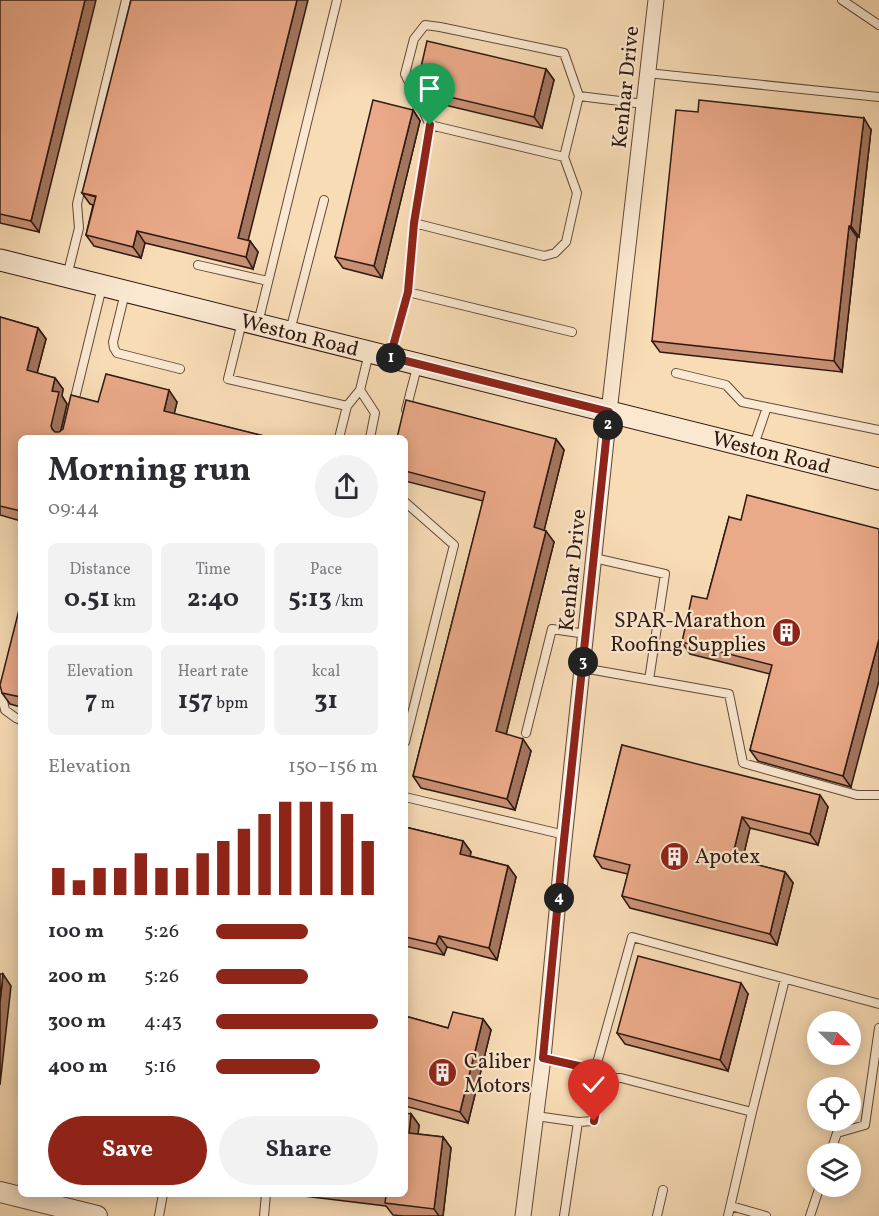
<!DOCTYPE html>
<meta charset="utf-8">
<style>
body{margin:0;font-family:Vollkorn,serif;background:#f2f2f3;color:#2b2b33;height:100vh;display:flex;flex-direction:column;font-size:22px;white-space:nowrap}
*{box-sizing:border-box;margin:0}
p{font-size:20px;color:#7c7c81}
.icon{flex:none;width:33px;height:33px;fill:none;stroke:currentColor;stroke-width:2;stroke-linecap:round;stroke-linejoin:round}
.map{position:relative;flex:1;overflow:hidden}
.panel{position:absolute;left:18px;top:435px;width:390px;height:762px;display:flex;flex-direction:column;background:#fff;border-radius:9px;box-shadow:0 3px 15px #0003}
.panel>*{flex:none}
.needle{width:39px;rotate:113deg}
.fabs{position:absolute;left:807px;top:1011px;display:grid;gap:12px}
.fabs a{display:grid;place-items:center;width:54px;height:54px;border-radius:50%;background:#fff;box-shadow:0 3px 15px #0003;font-size:30px}
.pin{position:absolute;display:grid;place-items:center;width:51px;height:51px;color:#fff;margin:-62px -26px;border-radius:50% 50% 50% 0;rotate:-45deg;box-shadow:0 0 6px #0007}
.pin .icon{rotate:45deg}
.km{position:absolute;width:30px;height:30px;margin:-15px;border-radius:50%;background:#222;color:#fff;font-size:16px;line-height:30px;text-align:center}
.round{display:grid;place-items:center;flex:none;width:63px;height:63px;border-radius:32px;background:#f2f2f3}
.head{display:flex;align-items:center;justify-content:space-between;height:102px;padding:0 30px}
h1{font-size:33px;font-weight:700;line-height:45px}
.stats{display:grid;grid-template-columns:repeat(3,1fr);gap:9px;height:102px;padding:6px 30px}
.stats div{display:grid;align-content:center;border-radius:9px;background:#f2f2f3;text-align:center}
.stats b{font-size:26px;font-weight:700}
.stats small{font-size:16px;font-weight:400}
.stats p{font-size:16px}
.chart{height:168px;padding:12px 30px}
.chart p{display:flex;justify-content:space-between}
.chart svg{width:100%;height:108px;margin-top:6px;stroke:#8f2418;stroke-width:6}
.button{display:flex;gap:12px;margin-top:auto;padding:12px 30px}
.button a{flex:1;height:69px;border-radius:36px;background:#8f2418;color:#fff;font-size:24px;font-weight:700;line-height:69px;text-align:center}
.button a+a{background:#f2f2f3;color:#2b2b33}
ul{padding:0 30px;list-style:none;font-size:20px}
li{display:grid;grid-template-columns:96px 72px 1fr;align-items:center;height:45px}
li i{height:15px;border-radius:8px;background:#8f2418}
.map>svg:first-child{display:block}
.lines{fill:none;stroke-linecap:round;stroke-linejoin:round}
.service-casing{stroke:#614a3a;stroke-width:10}
.minor-casing{stroke:#614a3a;stroke-width:17}
.tertiary-casing{stroke:#614a3a;stroke-width:22}
.secondary-casing{stroke:#2f1a11;stroke-width:23}
.service{stroke:#fae8d0;stroke-width:8}
.minor{stroke:#fae8d0;stroke-width:15}
.tertiary{stroke:#fae8d0;stroke-width:20}
.secondary{stroke:#fae8d0;stroke-width:21}
.wall{fill:#c99175;stroke:#2f1a11;stroke-width:1.5}
.shaded-wall{fill:#a4765f;stroke:#2f1a11;stroke-width:1.5}
.building{fill:#eaa988;stroke:#2f1a11;stroke-width:1.5}
.route-casing{stroke:#fff;stroke-width:12}
.route{stroke:#8f2418;stroke-width:8}
.labels{text-anchor:middle;stroke-width:4.5;stroke-linejoin:round;paint-order:stroke}
.street-label{font-size:21px;fill:#2f1a11;stroke:#fae8d0}
.poi-label{font-size:21px;fill:#2f1a11;stroke:#fae8d0;text-anchor:start}
</style>
<div class="map">
<svg width="879" height="1216" viewBox="0 0 879 1216">
<rect width="100%" height="100%" fill="#f8dcb6"/>
<filter id="stains"><feTurbulence type="fractalNoise" baseFrequency=".00333" numOctaves="4"/><feColorMatrix values="0 0 0 0 .2 0 0 0 0 .09 0 0 0 0 .02 0 0 0 .5 -.17"/></filter>
<radialGradient id="worn" r=".72"><stop offset=".6" stop-color="#630" stop-opacity="0"/><stop offset="1" stop-color="#630" stop-opacity=".3"/></radialGradient>
<g class="lines">
<defs>
<path id="service" d="M842,0L879,25
M647,73L879,97
M430,125L564,157
M414,223L430,125L405,74L414,39L425,25L440,27L564,53L579,96
M198,265L268,281
M67,276L79,228L77,204L126,0
M408,292L414,223L544,256L555,253L566,242L577,193L564,157L579,96L644,104
M125,293L113,342L114,348L117,353L180,369
M242,322L228,379L347,406
M258,323L337,0
M290,331L324,200
M390,356L408,292L572,332
M676,373L726,385L742,402L879,430
M360,390L375,413L370,438
M73,406L102,287
M406,410L417,367
M339,438L347,406L360,390L369,353
M754,445L767,407
M405,502L454,545L405,742
M594,558L665,574L649,680
M583,668L729,694L743,763L857,795H879
M5,684L2,696L5,710L16,718L21,720
M526,733L552,629L586,634
M405,797L565,835
M594,1074L632,937L879,1004
M602,1078H621L752,1112
M536,1116L578,1122L594,1121L602,1078L583,1067L543,1058
M830,1154L837,1133L865,1125L879,1028
M731,1206L766,1216
M159,1216L163,1194
M264,1216L266,1194
M564,1216L578,1122
M657,1216L663,1190
M728,1216L752,1112L785,979
M810,1216L820,1186"/>
<path id="minor" d="M523,1216L543,1058L562,859L609,412L656,0"/>
<path id="tertiary" d="M0,1192L97,1216"/>
<g id="secondary">
<path id="s1" d="M0,260L879,479"/>
</g>
</defs>
<!-- service casing -->
<use href="#service" class="service-casing"/>
<!-- minor casing -->
<use href="#minor" class="minor-casing"/>
<!-- tertiary casing -->
<use href="#tertiary" class="tertiary-casing"/>
<!-- secondary casing -->
<use href="#secondary" class="secondary-casing"/>
<!-- service -->
<use href="#service" class="service"/>
<!-- minor -->
<use href="#minor" class="minor"/>
<!-- tertiary -->
<use href="#tertiary" class="tertiary"/>
<!-- secondary -->
<use href="#secondary" class="secondary"/>
</g>
<!-- wall -->
<path class="wall" d="M0,0L39,232L0,223Z
M546,69L554,80L542,128L424,100L416,89Z
M413,110L420,121L382,278L343,268L335,257Z
M871,130L859,237H857L842,372L660,352L652,341Z
M82,193L250,241L258,252L253,269L145,243L141,258L94,246L86,235L93,205L90,204Z
M0,317L38,328L46,339L37,373L55,378L63,389L62,396L67,404L61,431L98,402H177L174,414L268,437L269,438H21V521L0,515Z
M405,438L556,439L564,450L544,530L554,542L506,734L531,751L515,810L421,788L413,776L483,501L405,481Z
M729,517L851,787L758,761L750,750L770,674L690,654L682,642L707,599Z
M21,602V707L10,704L2,693Z
M622,745L828,807L818,845L750,828L742,861L785,872L793,883L777,945L630,908L622,896L628,874L602,868L594,856Z
M405,827L463,841L471,852L470,856L508,866L516,877L497,960L447,947L444,955L405,946Z
M748,994L728,1071L625,1044L617,1033Z
M405,1016L448,1028L483,1019L491,1030L468,1123L405,1106Z
M411,1114L419,1125L418,1134L443,1137L451,1148L443,1216H404L393,1215L386,1206L287,1194H405Z"/>
<!-- shaded-wall -->
<path class="shaded-wall" d="M85,0H96L39,232L31,221Z
M297,0H308L246,249L238,238Z
M546,69L554,80L542,128L534,117Z
M413,110L420,121L382,278L374,266Z
M864,118L871,130L859,237L851,226Z
M849,226L857,237L842,372L834,361Z
M137,231L145,243L141,258L133,247Z
M250,241L258,252L253,269L246,257Z
M38,328L46,339L35,381L27,370Z
M55,378L63,389L62,396L67,404L59,438L52,429L51,426L52,391Z
M169,390L177,402L172,423L164,411Z
M556,439L564,450L542,539L534,527Z
M546,531L554,542L504,743L496,731Z
M879,639V681L851,787L843,776Z
M523,739L531,751L515,810L507,799Z
M820,795L828,807L818,845L810,834Z
M742,817L750,828L740,870L732,858Z
M463,841L471,852L468,865L460,854Z
M508,866L516,877L497,960L489,948Z
M785,872L793,883L777,945L770,934Z
M439,936L447,947L444,955L436,944Z
M3,974L11,986L0,1085V1002Z
M741,983L748,994L728,1071L720,1060Z
M483,1019L491,1030L468,1123L460,1112Z
M411,1114L419,1125L417,1144L409,1133Z
M443,1137L451,1148L443,1216H439L434,1209Z"/>
<!-- building -->
<path class="building" d="M0,0H85L31,221L0,214Z
M131,0H297L238,238L250,241L246,257L137,231L133,247L86,235L96,196L82,193Z
M427,41L546,69L534,117L416,89Z
M373,100L413,110L374,266L335,257Z
M699,100L864,118L851,226H849L834,361L652,341L676,110L698,112Z
M0,317L38,328L27,370L55,378L52,391L59,392L51,426L52,429L55,432H59L63,429L71,395L98,402L106,374L169,390L164,411L268,437V438H21V511L0,506Z
M406,400L556,439L534,527L546,531L496,731L523,739L507,799L413,776L485,492L405,471V438H397Z
M747,495L879,529V639L843,776L750,750L772,665L682,642L692,596L707,599L729,517L741,520Z
M21,602V697L2,693L0,685Z
M622,745L820,795L810,834L742,817L732,858L785,872L770,934L622,896L630,865L594,856Z
M405,827L463,841L460,854L508,866L489,948L439,936L436,944L405,937Z
M638,956L741,983L720,1060L617,1033Z
M0,974H3L0,1002Z
M453,1012L483,1019L460,1112L405,1097V1016L448,1028Z
M21,1090V1108L19,1107Z
M405,1113L411,1114L409,1133L443,1137L434,1209L385,1203L386,1195L377,1194H405Z"/>
<g class="lines">
<defs>
<path id="route" d="M430,125L414,223L408,292L390,357L609,412L562,859L543,1058L583,1067L602,1078L594,1121"/>
</defs>
<!-- route casing -->
<use href="#route" class="route-casing"/>
<!-- route -->
<use href="#route" class="route"/>
</g>
<!-- icons -->
<defs>
<symbol id="building-disc" viewBox="-11 -11 22 22"><circle r="9.5" fill="#8f2418" stroke="#fae8d0"/><path d="M-4-6H4V6H1V3H-1V6H-4ZM-2.5-4.3h1.7v1.8h-1.7ZM.8-4.3h1.7v1.8H.8ZM-2.5-1h1.7V.8h-1.7ZM.8-1h1.7V.8H.8Z" fill="#fff"/></symbol>
</defs>
<g fill-rule="evenodd">
<use href="#building-disc" x="770" y="616" width="33" height="33"/>
<use href="#building-disc" x="658" y="840" width="33" height="33"/>
<use href="#building-disc" x="426" y="1056" width="33" height="33"/>
</g>
<g class="labels">
<!-- street labels -->
<g class="street-label">
<text transform="translate(625 87) rotate(-84)" y="7">Kenhar Drive</text>
<text dy="7" stroke="none"><textPath href="#s1" startOffset="309">Weston Road</textPath></text>
<text dy="7" stroke="none"><textPath href="#s1" startOffset="795">Weston Road</textPath></text>
<text transform="translate(572 570) rotate(-84)" y="7">Kenhar Drive</text>
</g>
<!-- poi labels -->
<g class="poi-label">
<text x="766" y="627" text-anchor="end">SPAR-Marathon<tspan x="766" dy="24">Roofing Supplies</tspan></text>
<text x="695" y="863">Apotex</text>
<text x="464" y="1068">Caliber<tspan x="464" dy="24">Motors</tspan></text>
</g>
</g>
<rect width="100%" height="100%" filter="url(#stains)"/>
<rect width="100%" height="100%" fill="url(#worn)"/>
</svg>
<div class="fabs">
<a><svg class="needle" viewBox="-14 -14 28 28"><path d="M0-13l5 13h-10z" fill="#e53935"/><path d="M0 13l5-13h-10z" fill="#7c7c81"/></svg></a>
<a><svg class="icon" aria-label="locate" viewBox="0 0 24 24"><circle cx="12" cy="12" r="6"/><path d="M12 2v4M12 18v4M2 12h4M18 12h4"/></svg></a>
<a><svg class="icon" aria-label="layers" viewBox="0 0 24 24"><path d="M12 4l9 5-9 5-9-5zM3 14l9 5 9-5"/></svg></a>
</div>
<div class="pin" style="left:430px;top:125px;background:#1e9e55"><svg class="icon" aria-label="arrive" viewBox="0 0 24 24"><path d="M6 21V4h12l-3 4 3 4H6"/></svg></div>
<div class="pin" style="left:594px;top:1121px;background:#d93025"><svg class="icon" aria-label="check" viewBox="0 0 24 24"><path d="M5 12l5 5 9-10"/></svg></div>
<b class="km" style="left:391px;top:358px">1</b>
<b class="km" style="left:608px;top:425px">2</b>
<b class="km" style="left:583px;top:662px">3</b>
<b class="km" style="left:559px;top:898px">4</b>
<section class="panel">
<div class="head"><div><h1>Morning run</h1><p>09:44</p></div><a class="round"><svg class="icon" aria-label="share" viewBox="0 0 24 24"><path d="M12 15V3M7 8l5-5 5 5M5 13v7h14v-7"/></svg></a></div>
<div class="stats">
<div><p>Distance</p><b>0.51<small> km</small></b></div>
<div><p>Time</p><b>2:40</b></div>
<div><p>Pace</p><b>5:13<small> /km</small></b></div>
</div>
<div class="stats">
<div><p>Elevation</p><b>7<small> m</small></b></div>
<div><p>Heart rate</p><b>157<small> bpm</small></b></div>
<div><p>kcal</p><b>31</b></div>
</div>
<div class="chart"><p><span>Elevation</span>150–156 m</p>
<svg viewBox="0 0 160 44" preserveAspectRatio="none"><path d="M5 44V33M15 44V38M25 44V33M35 44V33M45 44V27M55 44V33M65 44V33M75 44V27M85 44V22M95 44V17M105 44V11M115 44V6M125 44V6M135 44V6M145 44V11M155 44V22"/></svg>
</div>
<ul>
<li><b>100 m</b>5:26<i style="width:57%"></i></li>
<li><b>200 m</b>5:26<i style="width:57%"></i></li>
<li><b>300 m</b>4:43<i style="width:100%"></i></li>
<li><b>400 m</b>5:16<i style="width:64%"></i></li>
</ul>
<div class="button"><a>Save</a><a>Share</a></div>
</section>
</div>
